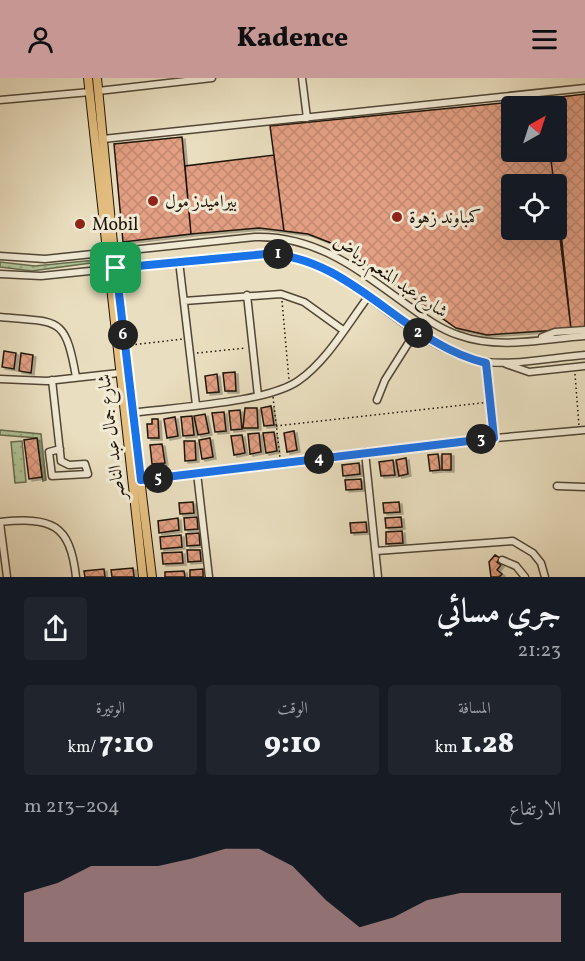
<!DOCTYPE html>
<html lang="ar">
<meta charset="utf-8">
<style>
body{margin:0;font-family:Vollkorn,Amiri,serif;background:#20242c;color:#f1f3f6;direction:rtl;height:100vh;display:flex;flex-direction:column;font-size:22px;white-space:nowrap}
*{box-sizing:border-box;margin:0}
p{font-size:20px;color:#9ea1a6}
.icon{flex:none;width:33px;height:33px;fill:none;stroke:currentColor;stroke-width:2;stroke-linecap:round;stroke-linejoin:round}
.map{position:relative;height:499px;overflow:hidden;direction:ltr}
.panel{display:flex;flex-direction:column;background:#171b24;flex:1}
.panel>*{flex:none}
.needle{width:39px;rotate:39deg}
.tools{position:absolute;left:501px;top:18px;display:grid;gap:12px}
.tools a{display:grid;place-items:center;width:66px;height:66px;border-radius:6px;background:#171b24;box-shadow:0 6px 24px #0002;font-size:30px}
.pin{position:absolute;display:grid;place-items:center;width:51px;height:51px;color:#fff;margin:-26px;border-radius:12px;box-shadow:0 3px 9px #0006}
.km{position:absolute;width:30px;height:30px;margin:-15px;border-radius:50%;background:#222;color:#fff;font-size:16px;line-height:30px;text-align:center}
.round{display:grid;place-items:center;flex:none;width:63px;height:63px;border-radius:6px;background:#20242c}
.head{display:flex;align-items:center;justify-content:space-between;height:102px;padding:0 24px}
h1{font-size:33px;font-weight:800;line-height:45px}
.metrics{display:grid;grid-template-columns:repeat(3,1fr);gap:9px;height:102px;padding:6px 24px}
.metrics div{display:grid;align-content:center;border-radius:6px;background:#20242c;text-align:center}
.metrics b{font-size:30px;font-weight:800}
.metrics small{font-size:16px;font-weight:400}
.metrics p{font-size:16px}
.chart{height:168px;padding:12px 24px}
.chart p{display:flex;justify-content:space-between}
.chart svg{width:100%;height:108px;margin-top:6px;fill:#c59692;opacity:.7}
header{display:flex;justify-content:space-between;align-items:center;height:78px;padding:0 24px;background:#c59692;color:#111;font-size:27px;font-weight:800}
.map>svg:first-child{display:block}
.grass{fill:url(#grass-dots);stroke:#676b4f;stroke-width:1.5}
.building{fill:url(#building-cross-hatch);stroke:#1e1408;stroke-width:1.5;filter:url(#shadow)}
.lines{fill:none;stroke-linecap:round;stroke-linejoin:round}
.minor-casing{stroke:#514636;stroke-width:9}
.major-casing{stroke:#1e1408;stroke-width:10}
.path{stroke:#1e1408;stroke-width:1.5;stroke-dasharray:1.5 3;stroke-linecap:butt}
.minor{stroke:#f1ead5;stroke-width:6}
.major{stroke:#e4bf80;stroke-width:8}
.route-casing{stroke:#fff;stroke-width:12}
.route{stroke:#1a73e8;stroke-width:8}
.poi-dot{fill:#8f2418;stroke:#f1ead5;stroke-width:2}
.labels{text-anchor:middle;stroke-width:6;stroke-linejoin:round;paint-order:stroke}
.poi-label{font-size:18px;fill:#1e1408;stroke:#f1ead5;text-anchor:start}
.street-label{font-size:18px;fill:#1e1408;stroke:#f1ead5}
</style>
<header><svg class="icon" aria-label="menu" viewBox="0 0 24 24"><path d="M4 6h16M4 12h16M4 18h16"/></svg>Kadence<svg class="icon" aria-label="person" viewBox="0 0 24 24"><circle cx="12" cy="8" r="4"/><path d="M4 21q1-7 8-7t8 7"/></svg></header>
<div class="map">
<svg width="585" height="499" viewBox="0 0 585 499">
<defs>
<pattern id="grass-dots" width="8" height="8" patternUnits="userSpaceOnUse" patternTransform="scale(1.5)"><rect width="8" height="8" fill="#b0c296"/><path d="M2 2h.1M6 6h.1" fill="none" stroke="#97a680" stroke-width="1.8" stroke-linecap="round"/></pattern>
<pattern id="building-cross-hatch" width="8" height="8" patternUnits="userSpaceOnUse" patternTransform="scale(1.5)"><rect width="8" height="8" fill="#e39f83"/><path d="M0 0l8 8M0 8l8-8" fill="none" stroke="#c28870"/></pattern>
<filter id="shadow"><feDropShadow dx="3" dy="2" stdDeviation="0" flood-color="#0004"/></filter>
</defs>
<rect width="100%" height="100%" fill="#e9debf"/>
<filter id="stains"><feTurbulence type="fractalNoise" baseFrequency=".00333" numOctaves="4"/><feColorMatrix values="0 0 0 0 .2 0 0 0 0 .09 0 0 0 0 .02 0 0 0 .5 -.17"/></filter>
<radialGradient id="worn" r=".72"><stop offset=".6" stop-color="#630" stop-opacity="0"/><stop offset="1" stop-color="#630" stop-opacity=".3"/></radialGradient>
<!-- grass -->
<path class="grass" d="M105,181V183L32,193L0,189V184L35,188Z
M0,352L41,356L46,402L43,403L42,399L37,360L0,357Z
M22,363L26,404L15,405L11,364Z"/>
<!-- building -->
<path class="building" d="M585,16V249L571,251L556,106H554L550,74H556V28H545L544,21Z
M544,21L545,28H512V74H550L554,106H512V152H556V127L571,251L487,257L456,250L361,183L331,165L308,156L284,153L270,48Z
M182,59L191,156L123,164L114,66Z
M274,77L284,153L259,150L191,156L185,88Z
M4,273L16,275L14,291L2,289Z
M21,275L33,277L31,295L19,293Z
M235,294L236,313H225L223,295Z
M217,296L219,314L207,315L205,298Z
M271,328L274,347L264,348L261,330Z
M245,330H257L258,350H243Z
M240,332L242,351L231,352L229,333Z
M224,334L226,353L215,354L212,335Z
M205,336L209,355L198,357L194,338Z
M192,338L194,357L183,358L181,339Z
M175,339L178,358L167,360L164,341Z
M152,341H158L159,360H148L147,346H152Z
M294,353L297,372L287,374L284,355Z
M274,354L277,373L266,375L263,355Z
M259,355L261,374L250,376L248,356Z
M242,357L245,375L234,377L231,358Z
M37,360L42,399L29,401L24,362Z
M210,360L213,379L202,381L199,362Z
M184,363H195L196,382L185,383Z
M162,366L165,385L152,386L150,367Z
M438,376L440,392L430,393L428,377Z
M442,376H451V392H442Z
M406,380L408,396L399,398L396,382Z
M393,382L395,397L381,398L379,384Z
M359,385L360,396L343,398L342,387Z
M361,401L362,411L346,412L345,402Z
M193,424L194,435L180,436L179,425Z
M399,424L400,434L384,435L383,425Z
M197,439L198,451L185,452L184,440Z
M401,439L402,449L386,450L385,440Z
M178,440L179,452L159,455L158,443Z
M366,444L367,454L351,455L350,445Z
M402,453L403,465L386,466V454Z
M199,455L200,467L187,468L186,456Z
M181,457L182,469L161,471L160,459Z
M187,472H200L201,483L188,484Z
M182,474L183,485L163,486L162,475Z
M495,477L500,480L497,484L501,487L497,492L502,496L499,499H491L489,484Z
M133,490L134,499H112L111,492Z
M104,491L105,499H85L84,493Z
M203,491V499H190V492Z
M184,493L185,499H165V494Z"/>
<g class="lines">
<defs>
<path id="minor" d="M302,0L307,40
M98,13L212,0
M0,22L90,14
M103,61L585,10
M0,178L45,181L255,159C318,157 361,194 410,229C425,240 440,251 458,257C499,272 542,261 585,258
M179,183L196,327
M0,196L41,198L256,176C346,172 394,261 475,282C506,290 553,279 585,277
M247,217L258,318
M184,223L281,216L304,224L343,252
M0,239C58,245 65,236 76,299
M542,259L555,254L585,252
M506,286L529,294L585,288
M0,301L47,303L119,295
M52,302L61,383L69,387L85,386L88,396L52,398L49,374L60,371
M377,322L385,302L416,253
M132,335C174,329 266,325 298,303C327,283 347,247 368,219
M365,374L378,499
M197,395L209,499
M141,402L473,362L585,352
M557,408L585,409
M0,444C51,439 70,445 76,499
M0,445L7,499
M376,473L513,463L533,475L541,485L545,499
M502,482L516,488L525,499"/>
<path id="major" d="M88,0L143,499
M97,0L119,227L152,499"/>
</defs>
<!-- minor casing -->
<use href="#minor" class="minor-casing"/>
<!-- major casing -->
<use href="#major" class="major-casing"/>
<!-- path -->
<path class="path" d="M282,223L289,302
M131,267L183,261
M197,275L246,270
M486,289L493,356
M575,296L579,348
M273,319L280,380
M276,348L490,324"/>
<!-- minor -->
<use href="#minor" class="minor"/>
<!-- major -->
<use href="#major" class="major"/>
</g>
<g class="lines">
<defs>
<path id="route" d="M266,176C352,178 404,266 486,285L494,360L141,402L116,190Z"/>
</defs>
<!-- route casing -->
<use href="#route" class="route-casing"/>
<!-- route -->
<use href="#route" class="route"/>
</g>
<!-- markers -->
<g class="poi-dot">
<circle cx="153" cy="123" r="6"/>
<circle cx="397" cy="139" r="6"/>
<circle cx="80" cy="146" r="6"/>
</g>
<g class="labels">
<!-- poi labels -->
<g class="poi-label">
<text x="165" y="129">بيراميدز مول</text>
<text x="409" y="145">كمباوند زهوة</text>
<text x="92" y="152">Mobil</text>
</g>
<!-- street labels -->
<g class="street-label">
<text transform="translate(391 198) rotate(34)" y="6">شارع عبد المنعم رياض</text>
<text transform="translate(111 359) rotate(-97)" y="6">شارع جمال عبد الناصر</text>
</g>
</g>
<rect width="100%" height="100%" filter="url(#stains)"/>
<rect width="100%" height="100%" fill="url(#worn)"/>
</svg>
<div class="tools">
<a><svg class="needle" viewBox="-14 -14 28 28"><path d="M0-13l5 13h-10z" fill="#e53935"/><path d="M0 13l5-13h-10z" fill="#9ea1a6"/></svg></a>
<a><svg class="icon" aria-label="locate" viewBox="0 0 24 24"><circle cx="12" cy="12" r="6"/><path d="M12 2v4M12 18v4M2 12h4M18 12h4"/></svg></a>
</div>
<div class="pin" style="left:116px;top:190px;background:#1e9e55"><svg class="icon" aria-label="arrive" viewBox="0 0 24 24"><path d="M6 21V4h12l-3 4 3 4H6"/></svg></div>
<b class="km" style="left:278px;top:176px">1</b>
<b class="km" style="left:418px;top:255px">2</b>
<b class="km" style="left:481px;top:361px">3</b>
<b class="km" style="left:319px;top:381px">4</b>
<b class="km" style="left:158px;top:400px">5</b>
<b class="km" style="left:123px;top:257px">6</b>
</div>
<section class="panel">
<div class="head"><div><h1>جري مسائي</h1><p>21:23</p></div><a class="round"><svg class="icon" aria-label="share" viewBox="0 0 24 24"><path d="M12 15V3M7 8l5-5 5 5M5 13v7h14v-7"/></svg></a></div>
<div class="metrics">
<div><p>المسافة</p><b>1.28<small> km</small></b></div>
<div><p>الوقت</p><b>9:10</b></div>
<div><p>الوتيرة</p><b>7:10<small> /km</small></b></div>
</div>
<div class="chart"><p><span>الارتفاع</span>204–213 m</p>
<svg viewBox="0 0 160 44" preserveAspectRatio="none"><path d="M0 44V24L10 20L20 13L30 13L40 13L50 10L60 6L70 6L80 13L90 27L100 38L110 34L120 27L130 24L140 24L150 24L160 24V44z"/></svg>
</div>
</section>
